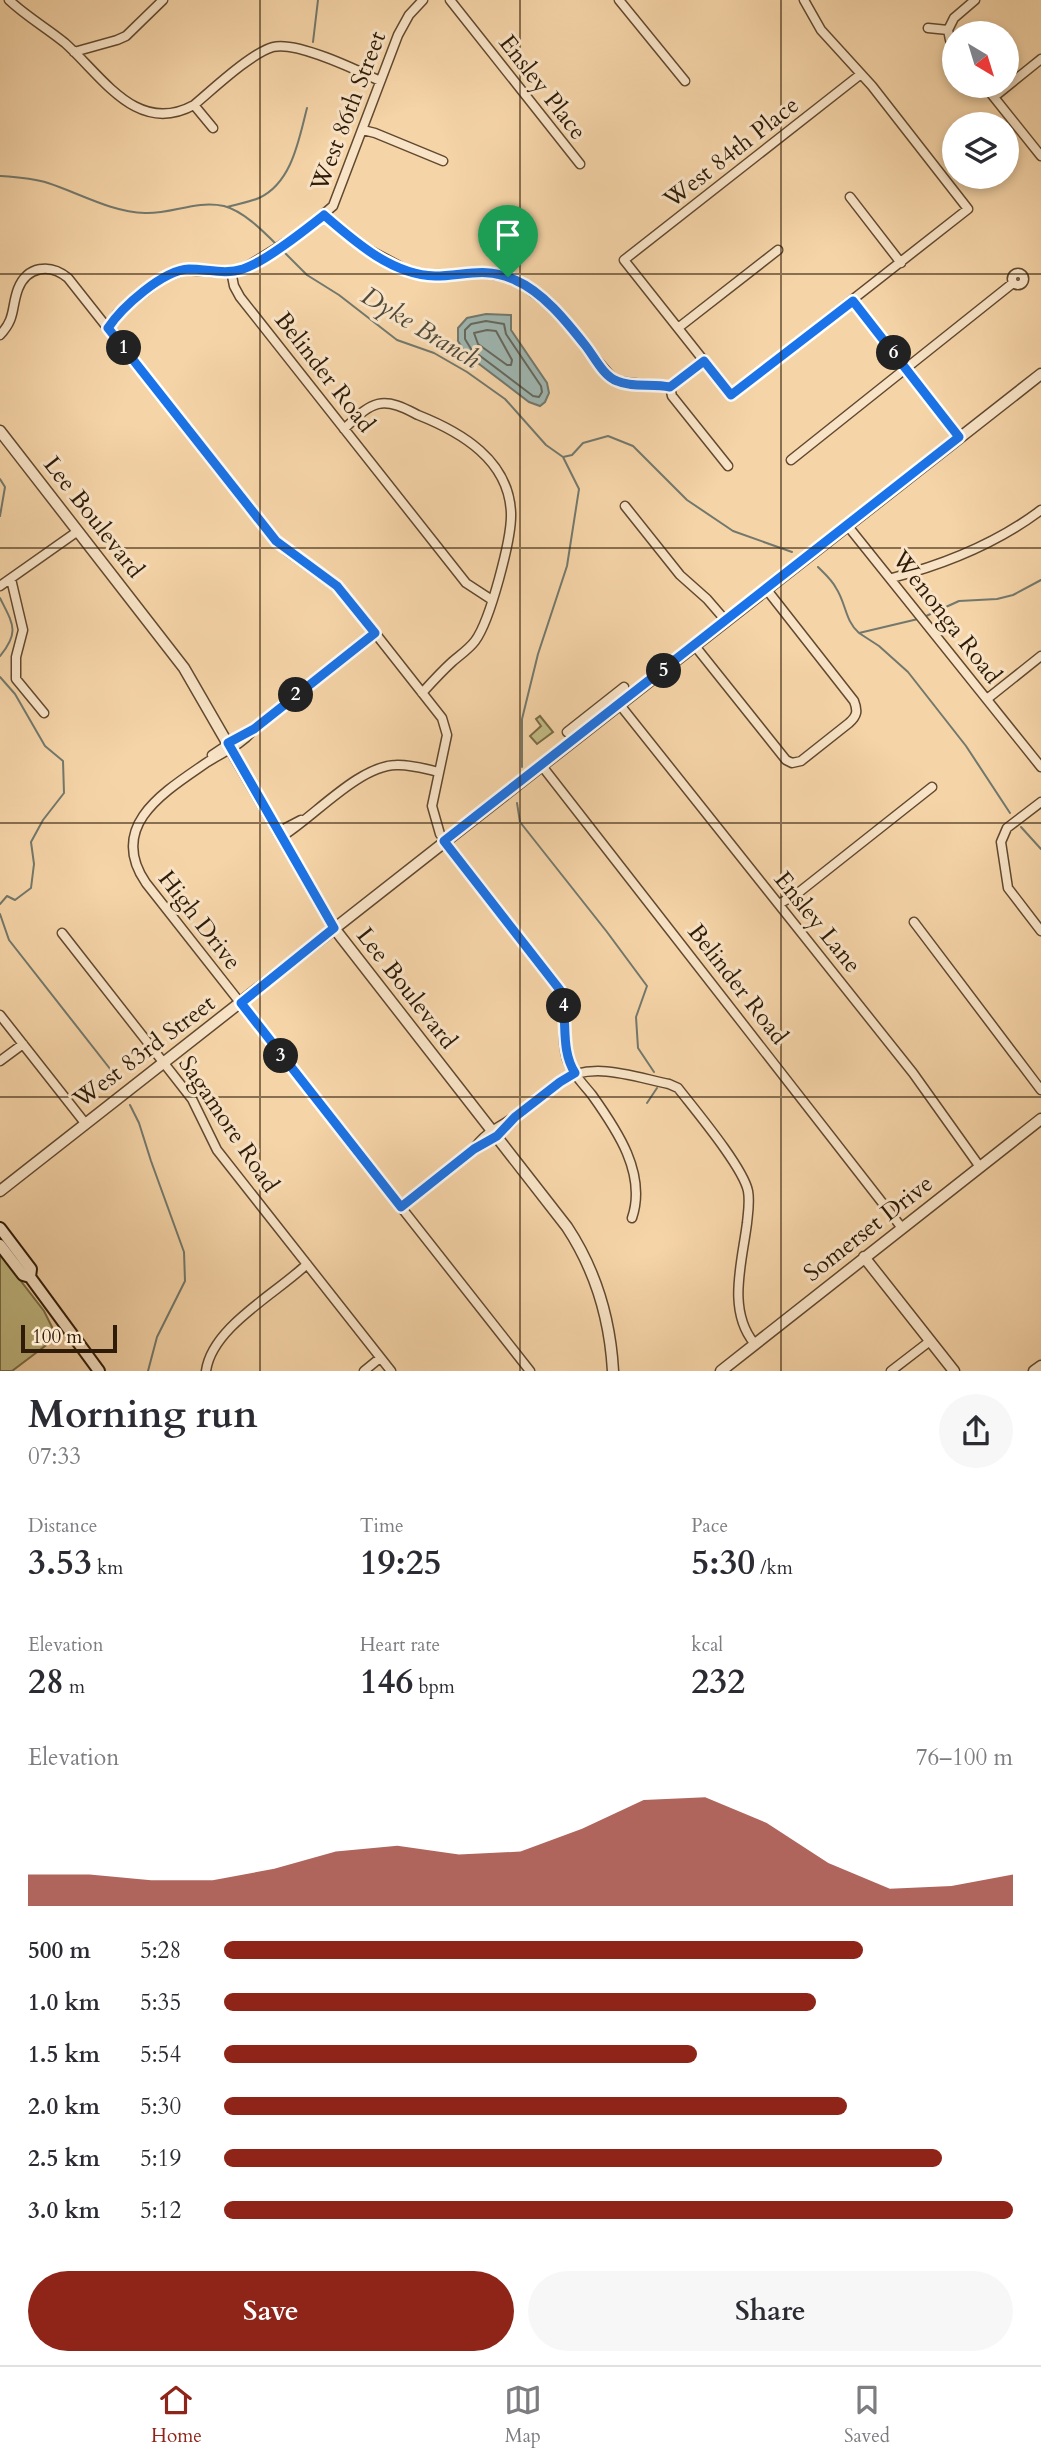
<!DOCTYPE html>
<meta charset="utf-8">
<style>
body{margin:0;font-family:Cardo,serif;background:#f7f7f7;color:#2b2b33;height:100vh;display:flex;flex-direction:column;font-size:26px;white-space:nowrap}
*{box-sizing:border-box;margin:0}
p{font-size:23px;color:#7c7c81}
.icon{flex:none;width:38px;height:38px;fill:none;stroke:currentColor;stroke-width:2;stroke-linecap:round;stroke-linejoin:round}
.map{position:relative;height:1371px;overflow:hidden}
.drawer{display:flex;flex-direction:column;background:#fff;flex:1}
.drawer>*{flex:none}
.needle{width:46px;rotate:142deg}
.tools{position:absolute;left:942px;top:21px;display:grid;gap:14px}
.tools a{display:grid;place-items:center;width:77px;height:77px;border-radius:50%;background:#fff;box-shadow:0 4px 10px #0003;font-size:35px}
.scale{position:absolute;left:21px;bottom:18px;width:96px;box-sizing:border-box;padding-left:7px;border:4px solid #2e1b08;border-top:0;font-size:19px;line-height:24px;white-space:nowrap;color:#2e1b08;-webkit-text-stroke:5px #f8e3c6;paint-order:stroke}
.pin{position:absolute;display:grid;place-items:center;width:60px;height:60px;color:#fff;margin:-72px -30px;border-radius:50% 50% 50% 0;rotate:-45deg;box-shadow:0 0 7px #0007}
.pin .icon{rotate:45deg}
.km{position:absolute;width:35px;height:35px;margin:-18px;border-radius:50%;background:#222;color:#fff;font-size:19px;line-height:35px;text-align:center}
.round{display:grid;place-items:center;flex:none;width:74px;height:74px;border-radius:37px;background:#f7f7f7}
.headline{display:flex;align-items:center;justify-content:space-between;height:119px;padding:0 28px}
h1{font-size:38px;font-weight:700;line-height:52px}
.stats{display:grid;grid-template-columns:repeat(3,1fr);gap:10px;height:119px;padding:7px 28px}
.stats div{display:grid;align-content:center}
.stats b{font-size:35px;font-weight:700}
.stats small{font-size:19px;font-weight:400}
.stats p{font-size:19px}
.chart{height:196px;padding:14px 28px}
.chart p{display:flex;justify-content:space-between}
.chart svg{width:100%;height:126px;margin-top:7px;fill:#8f2418;opacity:.7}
.cta{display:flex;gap:14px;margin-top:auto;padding:14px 28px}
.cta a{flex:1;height:80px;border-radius:42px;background:#8f2418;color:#fff;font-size:28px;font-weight:700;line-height:80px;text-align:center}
.cta a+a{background:#f7f7f7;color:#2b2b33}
ul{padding:0 28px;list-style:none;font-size:23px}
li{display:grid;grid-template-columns:112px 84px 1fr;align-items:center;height:52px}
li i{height:18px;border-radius:9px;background:#8f2418}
.dock{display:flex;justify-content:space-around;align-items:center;height:98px;border-top:2px solid #e1e1e2;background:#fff;font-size:19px;color:#7c7c81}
.dock a{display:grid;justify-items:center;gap:4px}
.dock .on{color:#8f2418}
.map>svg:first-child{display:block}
.green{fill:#c2bb83;stroke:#786b46;stroke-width:2}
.water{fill:#9fb6b1;stroke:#72786d;stroke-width:2}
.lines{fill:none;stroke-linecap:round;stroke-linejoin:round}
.shore{stroke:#66685c;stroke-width:2}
.stream{stroke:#72786d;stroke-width:2}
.minor-casing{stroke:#604930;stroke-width:11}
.tertiary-casing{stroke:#604930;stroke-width:13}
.secondary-casing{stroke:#2e1b08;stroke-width:14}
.minor{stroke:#f8e3c6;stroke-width:8}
.tertiary{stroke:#f8e3c6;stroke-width:10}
.secondary{stroke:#f8e3c6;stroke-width:10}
.route-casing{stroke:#fff;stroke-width:14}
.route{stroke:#1a73e8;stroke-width:9}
.grid{fill:none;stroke:#2e1b08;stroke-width:2;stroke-opacity:0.55}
.labels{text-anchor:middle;stroke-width:6;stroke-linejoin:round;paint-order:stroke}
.street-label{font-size:24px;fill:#2e1b08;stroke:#f8e3c6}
.water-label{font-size:26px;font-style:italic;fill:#504a3b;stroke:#f8e3c6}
</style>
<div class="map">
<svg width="1041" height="1371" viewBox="0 0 1041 1371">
<rect width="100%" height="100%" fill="#f5d4a7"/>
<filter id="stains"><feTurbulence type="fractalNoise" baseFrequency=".00286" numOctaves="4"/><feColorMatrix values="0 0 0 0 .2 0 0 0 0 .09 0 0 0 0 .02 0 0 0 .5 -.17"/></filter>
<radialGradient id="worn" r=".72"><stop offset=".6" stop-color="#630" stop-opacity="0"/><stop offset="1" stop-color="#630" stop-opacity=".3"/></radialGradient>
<!-- green -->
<path class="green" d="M540,716L553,732L537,744L530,736L541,726L536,719Z
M0,1254L44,1311L57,1337L12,1371H0Z"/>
<!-- water -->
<path class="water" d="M486,314L511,315V330L547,383L549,393L545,402L540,406L529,402L466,354L458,341V328L467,318Z"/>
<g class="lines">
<!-- shore -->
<path class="shore" d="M486,321L504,324L506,334L541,386L542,392L539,397L533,396L471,349L465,339V330L471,324Z
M487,330L496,331L512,360L511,365H507L478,344L474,333Z"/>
<!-- stream -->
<path class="stream" d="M313,42L318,0
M0,176C16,177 33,178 48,183C79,193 111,212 145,213C173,214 195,200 224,206C243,211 262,230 276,244
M227,207C237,204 250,202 259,198C292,183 299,139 307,108
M282,250L307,275L339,295L397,340L434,353L467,372L505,399L546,445L563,457L572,455L583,443L608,436L633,446L687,500L733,531L792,552
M0,479L5,487L0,516
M818,567C824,573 832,580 836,588C846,603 845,621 859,633L918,619
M0,598C13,624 20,632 0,656
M924,617L959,601L997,599L1013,595L1041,580
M859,633L879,646L908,672L966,746L1010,813
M0,677L15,694L45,746L63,761L64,793L43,820L31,842L34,864L31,888L15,900L7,896L0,904
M522,767V719L538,654L567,566L579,489L563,457
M517,803L520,822L607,932L647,986L636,1017L638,1048L654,1072
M1021,827L1041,849
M0,914L9,940L118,1079
M647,1103L657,1088
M130,1105L139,1123L151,1161L184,1252L185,1281L157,1337L148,1371"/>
<defs>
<path id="minor" d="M9,0C27,17 47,28 65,43C103,77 137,136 194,105C212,90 251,53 273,47C297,41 357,70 380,81
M450,0L580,164
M619,0L685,81
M804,0L821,30L872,86L968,209L731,395L624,260L861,74
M928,28L948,30
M948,30L954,18L975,0
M948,30L950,40L954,45
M74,52L117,40L126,36L163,0
M985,86L1041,156
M994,97L1041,59
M194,105L213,128
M363,130L375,133L443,161
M850,197L901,263
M324,215L358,244L407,270L434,276L477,272L508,277L522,284L550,305L615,381L670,387
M231,271L234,286L240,297L466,583L492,600
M1012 279a6 6 0 1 1 12 0a6 6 0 1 1-12 0Z
M853,301L959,437
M108,328L117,314L163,278L184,270L214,272L243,269L304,231L333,206L398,35L409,15L423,0
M678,328L778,250
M0,335C16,318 11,308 18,289C27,266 50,263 68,278L269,532L287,551L342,591L442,718L447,735L432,806L440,834L560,990C567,1013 560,1038 567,1059C571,1072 584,1085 592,1095C617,1130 647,1174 632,1218
M670,387L672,396L728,466
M670,387L704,361
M344,429C354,420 365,407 378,404C392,401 406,409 418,415C461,432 509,460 511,513C512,538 490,621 475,641C469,649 460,655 452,662C441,672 432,682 422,693
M791,460L1013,283
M625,506L680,575L707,599L726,621
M847,525L1041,767
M892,578C946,564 996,544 1041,510
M11,579L23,630L16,657V679L44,713
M0,586L78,531
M375,633L254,729C242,745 223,752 206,763C164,792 107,826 146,883L530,1371
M695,646L786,760L792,763L801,761L849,723C857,716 858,711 854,701L767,590
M987,699L1041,656
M620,705L913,1073L980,1167
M567,732L624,687
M212,755L248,731
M542,766L902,1228
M1041,802L1007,828L1001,842L1008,888L1041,931
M278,832L301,820
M281,837C313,818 358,766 396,765C410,764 425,769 439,772
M779,904L798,893L932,787
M914,922L1041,1090
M62,933L192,1099L217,1150L391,1371
M0,1015L85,1123
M0,1061L23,1044
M474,1149C484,1133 501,1126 516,1116C531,1106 544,1093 559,1082C591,1060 634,1077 669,1084L678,1088C695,1110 743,1167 748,1191C750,1202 748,1213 747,1223C742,1263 727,1310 754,1343
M401,1207L474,1149L497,1137L512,1122
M206,1371C212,1327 276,1294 307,1264
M364,1371L380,1358
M891,1371L930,1341"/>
<path id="tertiary" d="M0,431L184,668L334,928L567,1227C596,1271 610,1318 613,1371
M0,1191L1041,374
M864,1257L954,1371
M721,1371L1041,1119
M1034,1371L1041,1366"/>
<path id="secondary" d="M0,1228L31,1269L30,1277
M0,1245L23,1275L30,1277L99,1371"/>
</defs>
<!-- minor casing -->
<use href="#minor" class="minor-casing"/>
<!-- tertiary casing -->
<use href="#tertiary" class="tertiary-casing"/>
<!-- secondary casing -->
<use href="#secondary" class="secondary-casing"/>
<!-- minor -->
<use href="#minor" class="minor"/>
<!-- tertiary -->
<use href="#tertiary" class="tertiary"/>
<!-- secondary -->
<use href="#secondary" class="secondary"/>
</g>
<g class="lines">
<defs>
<path id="route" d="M324,215C354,241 392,275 435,276C464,276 485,266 515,280C543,292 566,321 585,345C594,356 603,376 617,381C632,388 653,383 670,387L704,361L731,395L853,301L959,437L444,841L560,990C569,1017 559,1048 575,1073L560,1082L515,1117L497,1136L474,1149L401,1207L241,1003L334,928L228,743L254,729L375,633L337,586L276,541L108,328C122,307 163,270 189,269C207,269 225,275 243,269C265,262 305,230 324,215Z"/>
</defs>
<!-- route casing -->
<use href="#route" class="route-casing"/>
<!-- route -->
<use href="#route" class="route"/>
</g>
<!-- grid -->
<path class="grid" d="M260,0V1371M520,0V1371M781,0V1371M0,274H1041M0,548H1041M0,823H1041M0,1097H1041"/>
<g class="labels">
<!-- street labels -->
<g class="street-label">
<text transform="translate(543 87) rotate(52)" y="8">Ensley Place</text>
<text transform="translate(348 111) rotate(-69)" y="8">West 86th Street</text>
<text transform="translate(731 152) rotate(-38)" y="8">West 84th Place</text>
<text transform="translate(325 372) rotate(52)" y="8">Belinder Road</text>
<text transform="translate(94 517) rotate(52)" y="8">Lee Boulevard</text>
<text transform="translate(947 617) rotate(52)" y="8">Wenonga Road</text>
<text transform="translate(200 920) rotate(52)" y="8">High Drive</text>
<text transform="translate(818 922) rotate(51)" y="8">Ensley Lane</text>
<text transform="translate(738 984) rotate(52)" y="8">Belinder Road</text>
<text transform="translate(407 988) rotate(52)" y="8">Lee Boulevard</text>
<text transform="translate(144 1051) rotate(-37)" y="8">West 83rd Street</text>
<text transform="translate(229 1124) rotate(56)" y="8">Sagamore Road</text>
<text transform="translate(868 1228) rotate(-38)" y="8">Somerset Drive</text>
</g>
<!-- water labels -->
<g class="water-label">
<text transform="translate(421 327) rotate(31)" y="9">Dyke Branch</text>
</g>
</g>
<rect width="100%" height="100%" filter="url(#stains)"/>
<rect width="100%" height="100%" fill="url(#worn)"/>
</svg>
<div class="tools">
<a><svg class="needle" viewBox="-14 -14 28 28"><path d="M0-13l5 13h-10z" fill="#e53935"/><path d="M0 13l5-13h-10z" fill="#7c7c81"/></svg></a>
<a><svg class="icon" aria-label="layers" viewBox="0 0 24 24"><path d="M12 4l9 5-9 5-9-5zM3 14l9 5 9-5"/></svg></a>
</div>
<div class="scale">100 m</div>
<div class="pin" style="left:508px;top:277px;background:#1e9e55"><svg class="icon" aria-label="arrive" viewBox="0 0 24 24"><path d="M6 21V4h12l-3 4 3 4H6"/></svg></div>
<b class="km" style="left:124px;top:348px">1</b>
<b class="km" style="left:296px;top:695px">2</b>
<b class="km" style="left:281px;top:1056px">3</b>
<b class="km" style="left:564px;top:1006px">4</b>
<b class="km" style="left:664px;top:671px">5</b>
<b class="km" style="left:894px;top:353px">6</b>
</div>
<section class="drawer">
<div class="headline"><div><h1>Morning run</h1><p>07:33</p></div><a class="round"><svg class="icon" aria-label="share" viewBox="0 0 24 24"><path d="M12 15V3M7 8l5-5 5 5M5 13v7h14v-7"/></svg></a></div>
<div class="stats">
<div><p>Distance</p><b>3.53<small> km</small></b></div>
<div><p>Time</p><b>19:25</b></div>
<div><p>Pace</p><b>5:30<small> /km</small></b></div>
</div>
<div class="stats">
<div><p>Elevation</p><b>28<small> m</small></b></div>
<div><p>Heart rate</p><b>146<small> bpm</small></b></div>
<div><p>kcal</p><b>232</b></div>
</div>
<div class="chart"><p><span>Elevation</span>76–100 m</p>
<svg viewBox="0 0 160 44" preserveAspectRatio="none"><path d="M0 44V33L10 33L20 35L30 35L40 31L50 25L60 23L70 26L80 25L90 17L100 7L110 6L120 15L130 29L140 38L150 37L160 33V44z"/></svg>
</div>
<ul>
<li><b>500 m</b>5:28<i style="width:81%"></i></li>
<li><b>1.0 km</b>5:35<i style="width:75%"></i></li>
<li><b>1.5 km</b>5:54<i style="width:60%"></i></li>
<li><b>2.0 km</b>5:30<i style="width:79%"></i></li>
<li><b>2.5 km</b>5:19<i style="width:91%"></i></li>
<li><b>3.0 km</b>5:12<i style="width:100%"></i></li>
</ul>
<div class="cta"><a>Save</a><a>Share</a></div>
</section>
<nav class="dock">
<a class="on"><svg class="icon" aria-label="home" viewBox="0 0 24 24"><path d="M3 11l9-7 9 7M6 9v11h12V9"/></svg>Home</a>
<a><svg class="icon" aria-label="map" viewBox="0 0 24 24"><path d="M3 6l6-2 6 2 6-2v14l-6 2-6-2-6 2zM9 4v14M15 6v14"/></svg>Map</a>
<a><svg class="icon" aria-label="saved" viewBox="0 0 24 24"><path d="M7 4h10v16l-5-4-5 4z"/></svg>Saved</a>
</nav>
